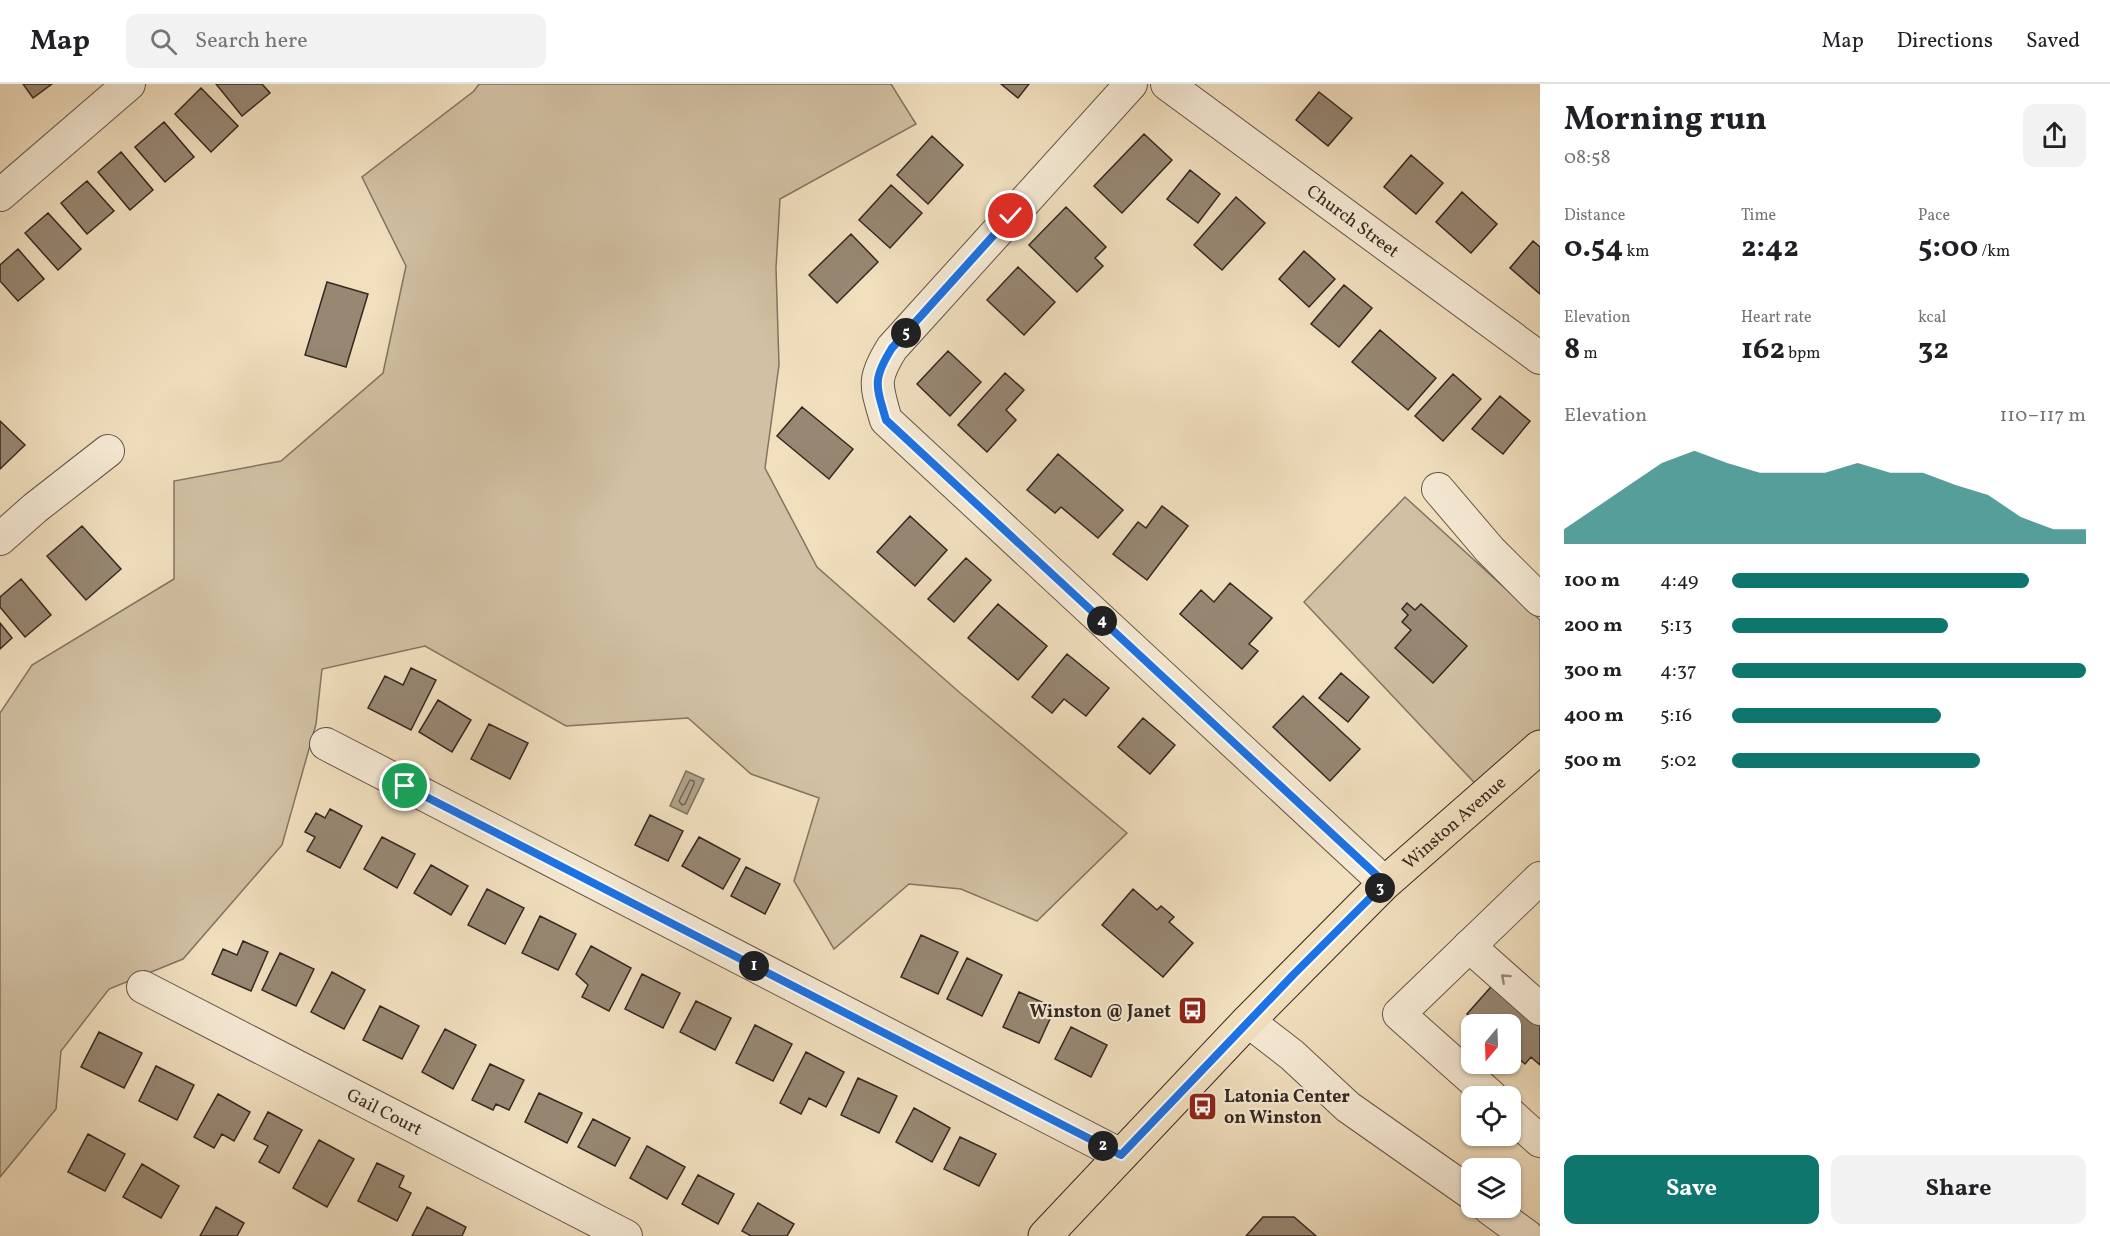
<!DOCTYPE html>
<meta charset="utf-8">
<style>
body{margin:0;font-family:Vollkorn,serif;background:#f2f2f2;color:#202124;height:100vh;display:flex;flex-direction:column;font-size:22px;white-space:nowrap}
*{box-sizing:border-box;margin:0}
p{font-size:20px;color:#757577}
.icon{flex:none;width:33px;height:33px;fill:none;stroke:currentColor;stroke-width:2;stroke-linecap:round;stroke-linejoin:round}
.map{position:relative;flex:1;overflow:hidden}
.details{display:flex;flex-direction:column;background:#fff;width:570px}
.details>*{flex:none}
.needle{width:39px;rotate:199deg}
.fabs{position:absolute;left:1461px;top:930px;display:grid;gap:12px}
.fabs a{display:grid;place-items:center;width:60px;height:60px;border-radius:12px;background:#fff;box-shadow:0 2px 4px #0004;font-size:30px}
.pin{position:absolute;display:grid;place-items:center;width:51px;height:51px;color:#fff;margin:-26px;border:3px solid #fff;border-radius:50%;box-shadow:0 2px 6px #0007}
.km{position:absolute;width:30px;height:30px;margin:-15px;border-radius:50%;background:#222;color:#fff;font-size:16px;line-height:30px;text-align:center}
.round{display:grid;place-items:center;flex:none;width:63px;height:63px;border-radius:12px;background:#f2f2f2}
.head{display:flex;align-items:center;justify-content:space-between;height:102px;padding:0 24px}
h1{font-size:33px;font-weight:700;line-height:45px}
.stats{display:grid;grid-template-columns:repeat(3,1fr);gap:9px;height:102px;padding:6px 24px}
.stats div{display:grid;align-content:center}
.stats b{font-size:30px;font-weight:700}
.stats small{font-size:16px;font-weight:400}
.stats p{font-size:16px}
.chart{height:168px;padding:12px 24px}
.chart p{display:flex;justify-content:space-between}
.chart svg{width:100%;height:108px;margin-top:6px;fill:#0f766e;opacity:.7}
.action{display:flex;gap:12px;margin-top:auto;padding:12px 24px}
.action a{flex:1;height:69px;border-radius:12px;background:#0f766e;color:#fff;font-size:24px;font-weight:700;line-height:69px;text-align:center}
.action a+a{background:#f2f2f2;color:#202124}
ul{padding:0 24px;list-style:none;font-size:20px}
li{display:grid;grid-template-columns:96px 72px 1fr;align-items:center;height:45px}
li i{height:15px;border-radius:8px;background:#0f766e}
header{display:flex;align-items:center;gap:36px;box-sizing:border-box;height:84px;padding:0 30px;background:#fff;border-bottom:2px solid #e0e0e0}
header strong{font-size:28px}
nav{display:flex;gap:33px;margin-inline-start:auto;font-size:21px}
.search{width:420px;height:54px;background:#f2f2f2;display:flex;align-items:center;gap:15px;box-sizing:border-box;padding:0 21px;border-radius:12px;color:#757577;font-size:22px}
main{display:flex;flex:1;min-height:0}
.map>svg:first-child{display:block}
.green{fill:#d1c0a3;stroke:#837462;stroke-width:1.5}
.water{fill:#b1a189;stroke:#7f715f;stroke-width:1.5}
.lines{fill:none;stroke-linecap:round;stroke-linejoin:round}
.shore{stroke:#736455;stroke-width:1.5}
.building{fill:#978773;stroke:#352821;stroke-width:1.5}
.minor-casing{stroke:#645648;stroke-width:34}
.major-casing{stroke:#352821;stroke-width:35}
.minor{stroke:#f6ead5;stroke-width:32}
.major{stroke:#f1dfbe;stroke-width:33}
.oneway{stroke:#96897b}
.route-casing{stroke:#fff;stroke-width:12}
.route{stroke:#1a73e8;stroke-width:8}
.labels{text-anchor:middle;stroke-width:4.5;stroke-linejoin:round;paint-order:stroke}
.street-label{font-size:18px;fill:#352821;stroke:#f6ead5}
.poi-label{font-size:18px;font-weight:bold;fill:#352821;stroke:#f6ead5;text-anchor:end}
</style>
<header>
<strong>Map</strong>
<div class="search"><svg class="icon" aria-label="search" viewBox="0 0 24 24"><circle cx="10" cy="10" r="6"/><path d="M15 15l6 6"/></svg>Search here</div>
<nav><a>Map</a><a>Directions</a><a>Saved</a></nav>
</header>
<main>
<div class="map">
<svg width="1540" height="1152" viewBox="0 0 1540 1152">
<rect width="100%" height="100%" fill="#f1dfbe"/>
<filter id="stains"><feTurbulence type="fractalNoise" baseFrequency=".00333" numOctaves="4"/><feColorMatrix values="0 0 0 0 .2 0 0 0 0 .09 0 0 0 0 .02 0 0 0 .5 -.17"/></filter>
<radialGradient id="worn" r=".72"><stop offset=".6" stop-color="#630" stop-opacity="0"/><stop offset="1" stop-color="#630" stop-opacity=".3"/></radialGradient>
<!-- green -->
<path class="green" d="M479,0H891L916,40L780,115L776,184L779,281L765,384L817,483L959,608L1127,749L1037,837L961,805L909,800L834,865L794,797L819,714L751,690L688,634L566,642L425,562L322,585L316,640L282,761L183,875L109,905L61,967L56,1025L0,1093V629L32,581L174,495V397L281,377L383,289L406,182L362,93L474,7Z
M1405,413L1540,536V663L1486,711L1304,518Z"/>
<!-- water -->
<path class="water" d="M686,687L704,695L687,730L670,722Z"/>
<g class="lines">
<!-- shore -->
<path class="shore" d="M690,696L694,697V700L685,720L682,721L679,717Z"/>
</g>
<!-- building -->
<path class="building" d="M23,0H52L33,14Z
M216,0H262L270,9L242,32Z
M1001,0H1029L1018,14Z
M201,4L238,42L211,68L175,30Z
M1319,8L1352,34L1328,62L1296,36Z
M164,38L194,73L165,98L135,63Z
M1144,50L1172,76L1122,129L1094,102Z
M932,52L963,81L928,120L897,91Z
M121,68L153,106L130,126L98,88Z
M1411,71L1443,99L1416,130L1384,103Z
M1190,86L1220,110L1198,139L1167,115Z
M87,97L114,127L87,150L61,119Z
M891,101L922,129L890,164L859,136Z
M1462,108L1497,140L1471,169L1436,138Z
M1236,113L1265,139L1222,186L1194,161Z
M1066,123L1106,163L1095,174L1103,182L1077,208L1029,161Z
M48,129L81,165L58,186L25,149Z
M851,150L878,178L837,219L809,191Z
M1533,157L1540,163V210L1510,184Z
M18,165L44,195L18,217L0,197V181Z
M1304,167L1335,195L1309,223L1279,195Z
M1018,183L1055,218L1024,251L987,216Z
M327,198L368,210L346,283L305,271Z
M1344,201L1372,224L1339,263L1311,240Z
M1380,246L1436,294L1408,326L1352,278Z
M948,267L981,298L950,332L917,300Z
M1005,289L1024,306L1006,326L1016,336L987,368L958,341Z
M1453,290L1481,315L1443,357L1415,332Z
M1500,312L1530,337L1503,370L1472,345Z
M802,323L853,365L829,395L777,352Z
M0,337L25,361L0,385Z
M1058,370L1123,426L1098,454L1061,423L1055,429L1027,406Z
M1162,422L1188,442L1147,496L1113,470L1138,438L1146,444Z
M910,432L947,466L915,502L877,468Z
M82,442L121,485L86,516L47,472Z
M966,474L991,496L954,538L928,515Z
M21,495L51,531L25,553L0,523V513Z
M1230,499L1272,534L1249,560L1258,567L1242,585L1180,530L1201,506L1214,518Z
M1407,519L1415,526L1421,520L1467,562L1433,599L1395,564L1411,546L1402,538L1408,531L1402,525Z
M998,520L1047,562L1018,596L968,554Z
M0,539L12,554L0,565Z
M1067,570L1109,604L1086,632L1064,615L1052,629L1032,613Z
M411,584L436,596L411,646L368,624L385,592L403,601Z
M1341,589L1369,613L1348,638L1319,614Z
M1303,612L1360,665L1330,697L1273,643Z
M438,616L471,636L452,668L419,648Z
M1143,634L1175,661L1150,690L1118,663Z
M489,640L528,659L510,695L471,675Z
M330,725L362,742L340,784L307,767L315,753L305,748L316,729L325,734Z
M650,731L683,747L668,777L635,761Z
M382,753L415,770L397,804L364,785Z
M699,753L740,775L723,805L682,782Z
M431,781L468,802L451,831L414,809Z
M746,783L780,800L765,830L731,812Z
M487,805L524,824L505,860L468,841Z
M1133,805L1157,826L1161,822L1174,833L1169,838L1193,859L1163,893L1102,841Z
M540,832L576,850L558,886L522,869Z
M921,851L958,868L938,910L901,893Z
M243,857L268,868L251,907L212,890L223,865L237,871Z
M591,862L631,884L609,927L582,913L588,901L576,890Z
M280,869L314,885L296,922L262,906Z
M967,874L1002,891L982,932L947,915Z
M332,888L365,906L344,945L311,928Z
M642,890L680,909L663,944L625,925Z
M1497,896L1540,934V981L1531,973L1525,980L1510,967V940H1479L1467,930Z
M1019,908L1055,924L1039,959L1003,943Z
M696,917L731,934L715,966L680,948Z
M380,922L419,942L402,975L363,956Z
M755,941L792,960L773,997L736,979Z
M1071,943L1107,961L1091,993L1055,975Z
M445,945L476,961L453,1005L422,988Z
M99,948L142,969L124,1004L81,983Z
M806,968L844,988L826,1023L809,1014L801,1030L780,1019Z
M490,980L524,996L509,1026L496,1020L493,1026L472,1016Z
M156,982L194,1001L177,1036L139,1017Z
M858,994L897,1012L879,1049L841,1031Z
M539,1009L582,1029L567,1059L525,1038Z
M218,1010L250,1028L234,1057L222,1050L214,1064L194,1053Z
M914,1024L950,1044L932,1078L896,1058Z
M268,1028L302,1046L279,1089L259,1078L268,1062L254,1055Z
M593,1035L630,1054L615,1082L578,1063Z
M88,1050L125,1070L105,1107L68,1088Z
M960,1053L996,1070L979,1102L944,1085Z
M319,1056L354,1075L327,1123L293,1104Z
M647,1062L685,1083L667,1115L630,1094Z
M377,1079L404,1092L399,1103L411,1109L397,1137L358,1117Z
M142,1080L179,1102L161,1134L123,1113Z
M698,1091L734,1110L718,1140L682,1120Z
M758,1119L794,1140L787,1152H751L742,1147Z
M216,1123L244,1139L237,1152H200Z
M427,1123L466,1143L462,1152H412Z
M1263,1133H1294L1316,1152H1246Z"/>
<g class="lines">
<defs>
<g id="minor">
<path d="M1131,0L892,264C872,296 876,301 886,336L1385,799"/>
<path id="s1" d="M1167,0L1540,274"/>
<path d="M0,111L129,0"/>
<path d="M1438,405L1490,466L1540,516"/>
<path d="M0,455L35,424L108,367"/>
<path d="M326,660L1121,1071"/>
<path d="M1469,862L1540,925"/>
<path id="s2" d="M143,903L626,1152"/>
<path d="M1248,937L1292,971L1348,1023L1472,1110"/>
<path d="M1491,1012L1399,930L1540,794"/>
<path d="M1510,1030L1540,1057"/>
<path d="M1489,1124L1527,1152"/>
</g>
<g id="major">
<path id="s3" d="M1045,1152L1248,937L1385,799L1540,663"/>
</g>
</defs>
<!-- minor casing -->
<use href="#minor" class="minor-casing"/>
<!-- major casing -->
<use href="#major" class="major-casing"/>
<!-- minor -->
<use href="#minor" class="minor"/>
<!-- major -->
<use href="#major" class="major"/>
</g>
<!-- one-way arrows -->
<defs><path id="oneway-chevron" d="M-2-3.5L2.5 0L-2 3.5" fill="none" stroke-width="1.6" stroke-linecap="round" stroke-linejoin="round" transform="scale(1.5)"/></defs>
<use class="oneway" href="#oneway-chevron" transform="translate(1505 894) rotate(-138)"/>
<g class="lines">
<defs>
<path id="route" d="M405,702L1121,1071L1294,890L1385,799L886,336C876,301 872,296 892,264L1011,132"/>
</defs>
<!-- route casing -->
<use href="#route" class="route-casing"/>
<!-- route -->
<use href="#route" class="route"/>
</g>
<!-- icons -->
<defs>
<symbol id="bus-square" viewBox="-11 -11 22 22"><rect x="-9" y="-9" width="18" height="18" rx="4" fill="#8f2418" stroke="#f6ead5"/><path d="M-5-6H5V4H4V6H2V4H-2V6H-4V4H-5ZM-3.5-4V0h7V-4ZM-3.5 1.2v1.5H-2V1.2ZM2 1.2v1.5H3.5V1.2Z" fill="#fff"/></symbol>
</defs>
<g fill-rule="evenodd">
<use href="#bus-square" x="1176" y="910" width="33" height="33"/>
<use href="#bus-square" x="1186" y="1006" width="33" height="33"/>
</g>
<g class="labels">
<!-- street labels -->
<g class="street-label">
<text dy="6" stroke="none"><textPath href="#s1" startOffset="231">Church Street</textPath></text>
<text dy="6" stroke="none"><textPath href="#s3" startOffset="582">Winston Avenue</textPath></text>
<text dy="6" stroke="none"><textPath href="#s2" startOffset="272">Gail Court</textPath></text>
</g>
<!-- poi labels -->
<g class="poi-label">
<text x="1171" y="933">Winston @ Janet</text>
<text x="1224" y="1018" text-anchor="start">Latonia Center<tspan x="1224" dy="21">on Winston</tspan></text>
</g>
</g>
<rect width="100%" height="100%" filter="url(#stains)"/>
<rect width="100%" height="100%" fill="url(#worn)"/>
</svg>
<div class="fabs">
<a><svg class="needle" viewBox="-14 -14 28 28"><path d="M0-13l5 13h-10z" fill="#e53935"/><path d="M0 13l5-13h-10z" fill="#757577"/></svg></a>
<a><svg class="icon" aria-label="locate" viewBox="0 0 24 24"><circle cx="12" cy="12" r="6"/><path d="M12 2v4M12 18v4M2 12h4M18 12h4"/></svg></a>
<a><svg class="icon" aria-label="layers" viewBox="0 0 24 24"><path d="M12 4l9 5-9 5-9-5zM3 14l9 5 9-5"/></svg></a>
</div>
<div class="pin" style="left:405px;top:702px;background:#1e9e55"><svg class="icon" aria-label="arrive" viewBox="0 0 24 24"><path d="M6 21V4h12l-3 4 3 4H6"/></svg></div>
<div class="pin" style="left:1011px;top:132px;background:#d93025"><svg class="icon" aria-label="check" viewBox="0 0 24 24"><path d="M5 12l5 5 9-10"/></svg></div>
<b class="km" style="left:754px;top:882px">1</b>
<b class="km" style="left:1103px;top:1062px">2</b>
<b class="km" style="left:1380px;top:804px">3</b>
<b class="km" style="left:1102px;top:537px">4</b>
<b class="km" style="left:906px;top:249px">5</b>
</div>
<section class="details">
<div class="head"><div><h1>Morning run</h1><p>08:58</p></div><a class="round"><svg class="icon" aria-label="share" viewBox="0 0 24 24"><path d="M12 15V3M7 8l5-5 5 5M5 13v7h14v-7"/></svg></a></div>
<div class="stats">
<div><p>Distance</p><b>0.54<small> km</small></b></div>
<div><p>Time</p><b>2:42</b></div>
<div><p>Pace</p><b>5:00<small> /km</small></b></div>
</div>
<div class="stats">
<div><p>Elevation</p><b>8<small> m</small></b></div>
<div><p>Heart rate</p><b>162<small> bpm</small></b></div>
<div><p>kcal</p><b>32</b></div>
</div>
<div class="chart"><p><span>Elevation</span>110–117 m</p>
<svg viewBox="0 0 160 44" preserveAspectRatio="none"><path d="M0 44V38L10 29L20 20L30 11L40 6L50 11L60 15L70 15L80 15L90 11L100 15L110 15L120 20L130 24L140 33L150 38L160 38V44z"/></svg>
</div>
<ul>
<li><b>100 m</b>4:49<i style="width:84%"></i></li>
<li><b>200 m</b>5:13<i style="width:61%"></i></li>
<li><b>300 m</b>4:37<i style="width:100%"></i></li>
<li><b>400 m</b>5:16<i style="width:59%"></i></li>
<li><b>500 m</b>5:02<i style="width:70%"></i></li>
</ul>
<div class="action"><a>Save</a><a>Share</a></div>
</section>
</main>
